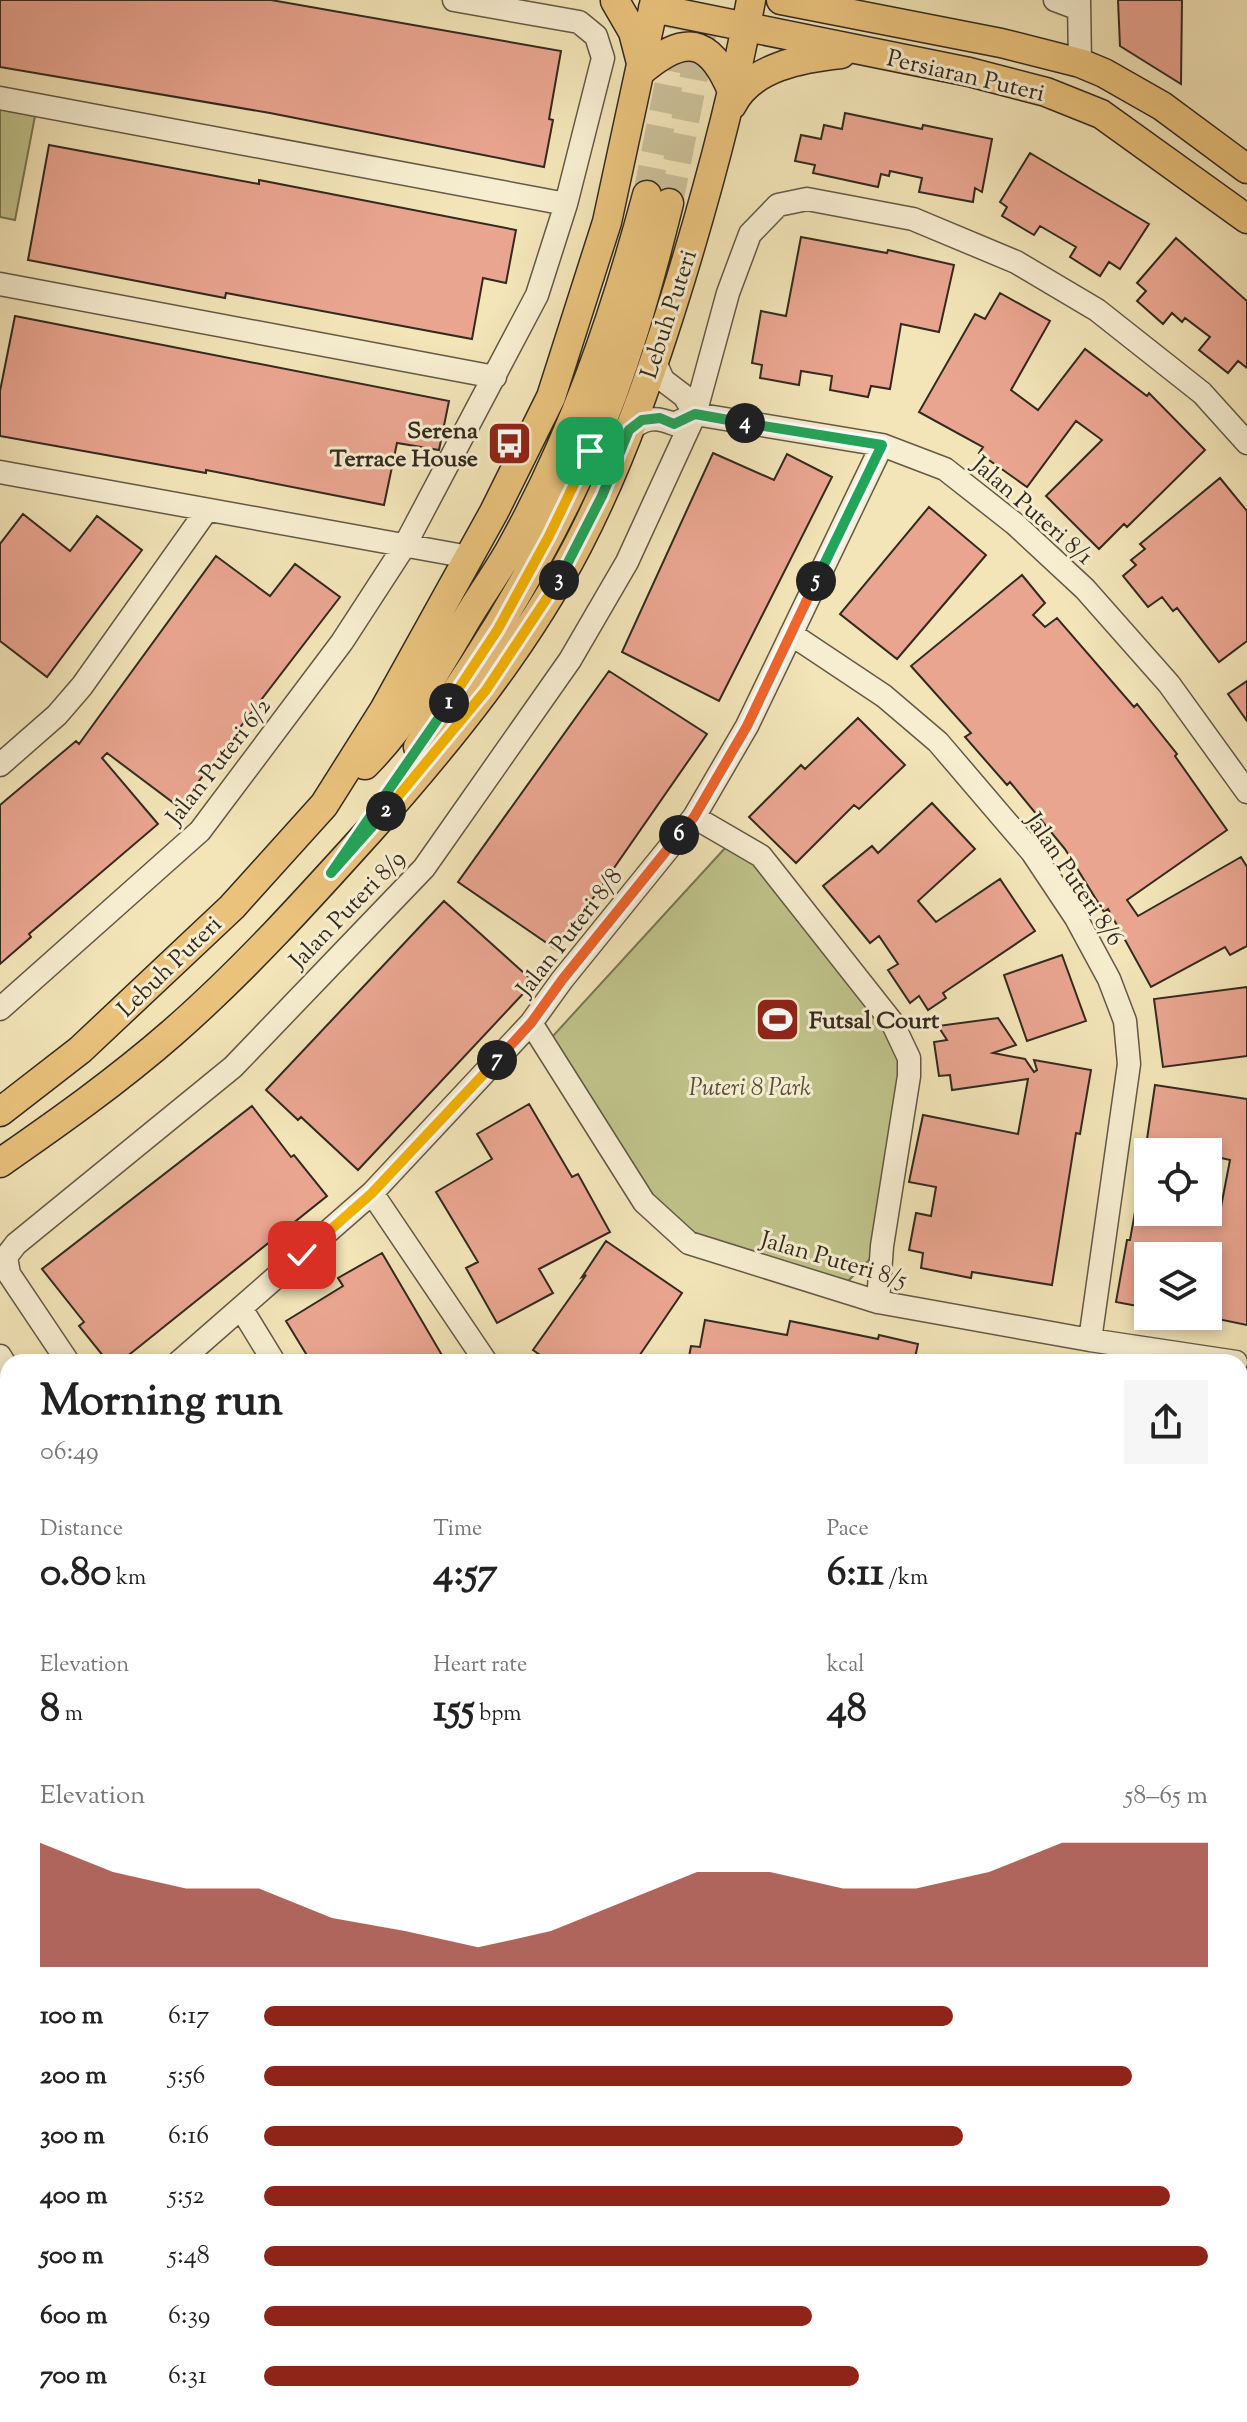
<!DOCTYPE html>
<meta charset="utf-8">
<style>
body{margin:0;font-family:"Sorts Mill Goudy",serif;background:#f6f6f6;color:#222;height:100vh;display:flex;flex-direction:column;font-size:30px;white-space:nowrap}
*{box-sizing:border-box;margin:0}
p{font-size:26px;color:#767676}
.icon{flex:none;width:44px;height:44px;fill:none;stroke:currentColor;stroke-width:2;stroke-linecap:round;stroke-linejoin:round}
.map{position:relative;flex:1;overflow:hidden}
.drawer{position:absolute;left:0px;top:1354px;width:1248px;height:1068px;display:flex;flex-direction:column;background:#fff;border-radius:24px 24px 0 0;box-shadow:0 4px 12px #0003}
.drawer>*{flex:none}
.fabs{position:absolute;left:1134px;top:1138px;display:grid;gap:16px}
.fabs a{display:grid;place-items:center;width:88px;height:88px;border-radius:0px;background:#fff;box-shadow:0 4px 12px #0003;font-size:40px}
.pin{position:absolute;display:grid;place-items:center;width:68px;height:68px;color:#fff;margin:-34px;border-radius:16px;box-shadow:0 4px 12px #0006}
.km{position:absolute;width:40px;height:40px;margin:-20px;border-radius:50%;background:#222;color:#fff;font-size:22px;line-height:40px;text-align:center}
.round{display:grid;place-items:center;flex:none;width:84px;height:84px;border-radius:0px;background:#f6f6f6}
.overview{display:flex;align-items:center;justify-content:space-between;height:136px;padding:0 40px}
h1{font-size:44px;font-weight:800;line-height:60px}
.stats{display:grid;grid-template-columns:repeat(3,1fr);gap:12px;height:136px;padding:8px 40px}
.stats div{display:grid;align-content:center}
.stats b{font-size:40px;font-weight:800}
.stats small{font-size:22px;font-weight:400}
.stats p{font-size:22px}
.chart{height:224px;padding:16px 40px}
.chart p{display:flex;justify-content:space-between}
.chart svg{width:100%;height:144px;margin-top:8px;fill:#8f2418;opacity:.7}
ul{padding:0 40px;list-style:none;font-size:26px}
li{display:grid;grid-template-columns:128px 96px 1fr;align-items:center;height:60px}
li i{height:20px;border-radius:10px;background:#8f2418}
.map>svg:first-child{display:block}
.green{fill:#c0c38b;stroke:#797656;stroke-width:2}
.building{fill:#eaa591;stroke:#322a20;stroke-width:2}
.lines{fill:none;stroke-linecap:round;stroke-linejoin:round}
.major-tunnel{stroke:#ccc09a;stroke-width:28;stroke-dasharray:28 14;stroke-linecap:butt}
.minor-casing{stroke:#625946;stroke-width:25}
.major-casing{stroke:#322a20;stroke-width:31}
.minor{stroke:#f7eed1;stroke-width:22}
.major{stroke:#eac27c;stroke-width:28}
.split-1-casing{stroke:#fff;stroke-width:16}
.split-2-casing{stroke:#fff;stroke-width:16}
.split-3-casing{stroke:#fff;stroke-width:16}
.split-4-casing{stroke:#fff;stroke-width:16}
.split-5-casing{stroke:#fff;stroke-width:16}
.split-6-casing{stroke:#fff;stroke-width:16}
.split-7-casing{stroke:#fff;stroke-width:16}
.split-8-casing{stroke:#fff;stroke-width:16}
.split-1{stroke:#f5b400;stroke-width:10}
.split-2{stroke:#22a559;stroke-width:10}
.split-3{stroke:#f5b400;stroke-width:10}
.split-4{stroke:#22a559;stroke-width:10}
.split-5{stroke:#22a559;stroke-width:10}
.split-6{stroke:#f0652b;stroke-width:10}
.split-7{stroke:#f0652b;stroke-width:10}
.split-8{stroke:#f5b400;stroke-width:10}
.labels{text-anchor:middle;stroke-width:6;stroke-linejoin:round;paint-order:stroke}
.street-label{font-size:24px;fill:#322a20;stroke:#f7eed1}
.poi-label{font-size:24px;font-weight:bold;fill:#322a20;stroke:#f7eed1;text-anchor:end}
.park-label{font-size:24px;font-style:italic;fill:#56503b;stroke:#f7eed1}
</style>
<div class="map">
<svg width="1247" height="2422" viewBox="0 0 1247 2422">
<rect width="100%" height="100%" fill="#f3e5b8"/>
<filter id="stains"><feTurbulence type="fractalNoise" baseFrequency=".0025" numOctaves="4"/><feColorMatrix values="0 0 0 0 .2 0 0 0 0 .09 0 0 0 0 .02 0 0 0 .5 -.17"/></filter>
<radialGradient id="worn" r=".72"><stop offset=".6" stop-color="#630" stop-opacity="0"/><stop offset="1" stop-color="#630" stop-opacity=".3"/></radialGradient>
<!-- green -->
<path class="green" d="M0,109L35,116L15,220L0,217Z
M726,847L748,855L899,1047L902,1084L871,1258L847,1282L693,1236L648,1193L552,1037Z"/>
<!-- building -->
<path class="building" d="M0,0H271L561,51L549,119L553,120L544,167L270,113L0,67Z
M1118,0H1182L1181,84L1120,46Z
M845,113L922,129L923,125L992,139L982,192L975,188L973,202L919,192L922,178L890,171L889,176L881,174L878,187L813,173L815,165L795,161L801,135L821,139L824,125L842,129Z
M49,145L259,184V180L516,230L506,283L483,278L472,339L226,293L225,298L28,260Z
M1030,153L1149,224L1120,269L1109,262L1100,276L1070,257L1076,247L1040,226L1034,235L1002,216L1007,207L1000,202Z
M801,237L887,253L888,250L954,265L939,332L901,324L890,389L871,386L868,397L830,390L832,376L801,371L799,385L760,378L762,365L752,363L761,311L786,316Z
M1176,238L1247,301V368L1238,361L1228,373L1199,350L1210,337L1185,318L1182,322L1172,313L1163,324L1137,301L1146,291L1137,283Z
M1000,293L1050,321L1011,390L1038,410L1085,349L1147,396L1149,393L1205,450L1127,527L1124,524L1099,549L1046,496L1102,440L1076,421L1027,487L979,453L983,447L919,412L975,314L985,319Z
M15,316L449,401L439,450L397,443L384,505L206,470V473L0,436V391Z
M713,453L774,480L787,454L832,477L719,701L622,652Z
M1220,478L1247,511V641L1219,662L1177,608L1173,611L1162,597L1148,607L1123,576L1136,565L1131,560L1145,549L1140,544Z
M929,507L986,555L897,659L840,614Z
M23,514L70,551L97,516L142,550L47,677L0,641V544Z
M216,556L270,596L295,564L340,597L179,807L107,753L102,758L158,824L29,934L31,937L0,964V805L76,741L79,744Z
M1022,575L1045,603L1033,615L1045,627L1057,618L1134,707L1137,704L1177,754L1175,756L1227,830L1127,900L1138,916L1241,857L1247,867V946L1230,955L1225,947L1151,987L1108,909L1104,912L1065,849L1010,782L1007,785L965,737L971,733L911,666Z
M609,671L707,734L557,950L458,882Z
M1247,681V721L1228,694Z
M858,718L905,765L859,809L854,805L796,863L749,817L801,765L805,769Z
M932,803L975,849L918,901L936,922L1000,879L1035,931L943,993L946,998L928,1010L919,996L910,1003L888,970L898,964L879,936L870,943L823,886L872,846L878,853Z
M444,901L534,982L358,1170L301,1117L298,1120L266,1090Z
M1062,955L1086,1021L1027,1041L1004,975Z
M1247,987V1056L1163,1067L1154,999Z
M998,1018L1016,1045L993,1053L1025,1059L1034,1072L1037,1070L1034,1060L1091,1070L1080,1134L1076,1133L1052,1285L972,1272L971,1278L921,1268L923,1253L909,1250L916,1213L931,1216L936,1187L909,1182L923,1115L1018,1134L1028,1079L952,1090L950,1075L939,1076L934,1042L947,1040L938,1026Z
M1155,1085L1247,1099V1325L1208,1317V1256H1148V1308L1116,1302L1127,1240H1130L1135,1212H1220L1230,1160L1208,1155V1152H1185L1146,1146Z
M529,1104L572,1177L578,1174L610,1232L539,1269L553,1293L497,1323L466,1268L478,1262L436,1192L492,1159L477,1134Z
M252,1106L291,1157L294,1155L327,1196L120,1362H108L79,1326L84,1322L42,1269Z
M606,1241L682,1293L635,1362H550L533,1350L586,1275L582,1277Z
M382,1253L446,1362H311L286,1321L343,1286L338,1278Z
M705,1320L787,1335L790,1321L878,1339L879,1335L918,1344L914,1362H688L691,1346L700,1347Z"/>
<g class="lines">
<!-- major-tunnel -->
<path class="major-tunnel" d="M647,195L685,0
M669,203L709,0"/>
<defs>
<path id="minor" d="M1055,0L1079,9
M1079,0L1080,63
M0,98L566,204
M0,284L495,377
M655,362L663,380L684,396L695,414
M629,430C645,418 655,416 674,424L695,414L882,445L945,469L1015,524L1085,589L1169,684L1247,792
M0,472L469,557
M791,634L884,696L938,742L1032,852L1076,918L1109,979L1125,1021L1129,1064L1090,1340
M0,765L57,715L82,686L207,510
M694,817L761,856L892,1022L909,1058V1076L882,1246L878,1302
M0,1009L200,831L342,642L405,545L537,295L566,204L603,58L596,36L579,22L454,0
M531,1023L644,1202L689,1243L878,1302L1090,1340L1236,1362
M372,1193L486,1362
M241,1308L274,1362
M0,1356L8,1369
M68,1362L9,1274L6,1257L16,1244L233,1067L424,868L570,660L627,562L695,414L728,293L750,234L778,205L807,199L913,219L1016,262L1097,310L1202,393L1247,443
M179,1362L372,1193L531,1023L562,980L694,817L747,726L882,445
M1240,1583L1247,1584
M1240,1670L1247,1626
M1240,1775L1247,1776
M1240,1957L1247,1958
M1240,2002L1247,2004
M1240,2054L1247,2055
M1240,2228L1247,2229
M1240,2411L1247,2412
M245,2422L247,2414
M681,2422L682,2414
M1109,2422L1110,2414"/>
<path id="major" d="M781,0L1001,43L1080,63L1104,73L1162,106L1247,169
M615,1L633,32L640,59
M653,8L969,72L1046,92L1101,114L1247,219
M640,72C685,34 709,37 732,91
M732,105C751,67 802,58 841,54
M418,747C484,654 543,557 589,453C624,373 648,288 669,203
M365,765C406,724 436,671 466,620C480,596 497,573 511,548C573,437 614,318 647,195
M0,1112L80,1050L232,907L324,805L384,710L494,512L551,397L607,222L655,0
M0,1163C59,1122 117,1081 172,1033C243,971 308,899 372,828C449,741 524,649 578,545C622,460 653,369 681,278C709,186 734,95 751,0"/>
</defs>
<!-- minor casing -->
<use href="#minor" class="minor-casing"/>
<!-- major casing -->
<use href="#major" class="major-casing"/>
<!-- minor -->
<use href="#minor" class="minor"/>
<!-- major -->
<use href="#major" class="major"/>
</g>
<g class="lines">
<defs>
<path id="split-1" d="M449,703L498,629L549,536L590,451"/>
<path id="split-2" d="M386,811L331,873L449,703"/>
<path id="split-3" d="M386,811L486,690L559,580"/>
<path id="split-4" d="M559,580L602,496L629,430L642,420L660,418L674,424L695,414L745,423"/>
<path id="split-5" d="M745,423L882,445L816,581"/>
<path id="split-6" d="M679,835L694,817L747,726L816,581"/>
<path id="split-7" d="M497,1060L531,1023L562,980L679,835"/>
<path id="split-8" d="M302,1255L372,1193L497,1060"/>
</defs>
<!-- split-1 casing -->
<use href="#split-1" class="split-1-casing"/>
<!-- split-2 casing -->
<use href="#split-2" class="split-2-casing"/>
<!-- split-3 casing -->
<use href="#split-3" class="split-3-casing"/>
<!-- split-4 casing -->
<use href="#split-4" class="split-4-casing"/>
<!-- split-5 casing -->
<use href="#split-5" class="split-5-casing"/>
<!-- split-6 casing -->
<use href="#split-6" class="split-6-casing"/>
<!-- split-7 casing -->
<use href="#split-7" class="split-7-casing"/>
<!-- split-8 casing -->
<use href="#split-8" class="split-8-casing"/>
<!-- split-1 -->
<use href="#split-1" class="split-1"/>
<!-- split-2 -->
<use href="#split-2" class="split-2"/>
<!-- split-3 -->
<use href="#split-3" class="split-3"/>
<!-- split-4 -->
<use href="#split-4" class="split-4"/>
<!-- split-5 -->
<use href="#split-5" class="split-5"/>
<!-- split-6 -->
<use href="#split-6" class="split-6"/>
<!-- split-7 -->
<use href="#split-7" class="split-7"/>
<!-- split-8 -->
<use href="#split-8" class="split-8"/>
</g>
<!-- icons -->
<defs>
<symbol id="bus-square" viewBox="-11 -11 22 22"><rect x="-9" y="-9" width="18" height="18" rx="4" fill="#8f2418" stroke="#f7eed1"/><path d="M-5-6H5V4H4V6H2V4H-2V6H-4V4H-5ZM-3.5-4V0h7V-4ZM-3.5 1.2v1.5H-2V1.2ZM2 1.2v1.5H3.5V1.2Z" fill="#fff"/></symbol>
<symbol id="stadium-square" viewBox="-11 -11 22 22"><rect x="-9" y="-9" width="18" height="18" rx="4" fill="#8f2418" stroke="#f7eed1"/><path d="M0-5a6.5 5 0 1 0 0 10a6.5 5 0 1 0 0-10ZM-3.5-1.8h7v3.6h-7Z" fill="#fff"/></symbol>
</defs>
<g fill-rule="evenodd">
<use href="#bus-square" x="484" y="418" width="51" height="51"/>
<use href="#stadium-square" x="752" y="994" width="51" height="51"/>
</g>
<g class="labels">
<!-- street labels -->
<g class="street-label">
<text transform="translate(966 75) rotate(13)" y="8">Persiaran Puteri</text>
<text transform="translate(668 314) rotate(-72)" y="8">Lebuh Puteri</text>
<text transform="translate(1033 510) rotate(41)" y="8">Jalan Puteri 8/1</text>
<text transform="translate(218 761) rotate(-52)" y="8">Jalan Puteri 6/2</text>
<text transform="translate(1075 879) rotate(56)" y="8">Jalan Puteri 8/6</text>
<text transform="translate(347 909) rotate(-46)" y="8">Jalan Puteri 8/9</text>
<text transform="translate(569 932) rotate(-52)" y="8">Jalan Puteri 8/8</text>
<text transform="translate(169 966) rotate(-44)" y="8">Lebuh Puteri</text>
<text transform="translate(834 1259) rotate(16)" y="8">Jalan Puteri 8/5</text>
</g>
<!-- poi labels -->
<g class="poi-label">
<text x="478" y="438">Serena<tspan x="478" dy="28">Terrace House</tspan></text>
<text x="809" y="1028" text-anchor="start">Futsal Court</text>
</g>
<!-- park labels -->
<g class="park-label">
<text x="750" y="1095">Puteri 8 Park</text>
</g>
</g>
<rect width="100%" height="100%" filter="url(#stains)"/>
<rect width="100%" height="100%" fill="url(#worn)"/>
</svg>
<div class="fabs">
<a><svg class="icon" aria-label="locate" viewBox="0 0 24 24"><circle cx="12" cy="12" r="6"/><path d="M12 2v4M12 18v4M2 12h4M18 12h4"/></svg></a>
<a><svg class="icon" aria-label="layers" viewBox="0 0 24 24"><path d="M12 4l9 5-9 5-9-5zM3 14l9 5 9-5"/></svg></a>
</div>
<div class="pin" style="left:590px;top:451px;background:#1e9e55"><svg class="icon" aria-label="arrive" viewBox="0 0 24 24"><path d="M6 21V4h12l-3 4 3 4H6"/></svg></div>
<div class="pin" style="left:302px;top:1255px;background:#d93025"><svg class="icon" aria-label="check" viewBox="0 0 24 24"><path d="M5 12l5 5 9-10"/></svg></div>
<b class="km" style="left:449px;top:703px">1</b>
<b class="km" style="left:386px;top:811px">2</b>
<b class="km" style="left:559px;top:580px">3</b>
<b class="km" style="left:745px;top:423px">4</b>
<b class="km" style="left:816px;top:581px">5</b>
<b class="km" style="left:679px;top:835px">6</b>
<b class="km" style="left:497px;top:1060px">7</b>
<section class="drawer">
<div class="overview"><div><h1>Morning run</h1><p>06:49</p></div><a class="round"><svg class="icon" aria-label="share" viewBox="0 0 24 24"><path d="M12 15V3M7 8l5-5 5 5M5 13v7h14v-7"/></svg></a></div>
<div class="stats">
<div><p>Distance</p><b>0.80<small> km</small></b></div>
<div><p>Time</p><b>4:57</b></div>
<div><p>Pace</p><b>6:11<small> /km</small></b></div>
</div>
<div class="stats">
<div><p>Elevation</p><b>8<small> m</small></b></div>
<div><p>Heart rate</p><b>155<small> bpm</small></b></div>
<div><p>kcal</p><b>48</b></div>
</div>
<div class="chart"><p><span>Elevation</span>58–65 m</p>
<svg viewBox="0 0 160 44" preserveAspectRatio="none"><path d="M0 44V6L10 15L20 20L30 20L40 29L50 33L60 38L70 33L80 24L90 15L100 15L110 20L120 20L130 15L140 6L150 6L160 6V44z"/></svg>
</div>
<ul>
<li><b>100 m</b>6:17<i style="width:73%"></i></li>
<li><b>200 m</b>5:56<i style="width:92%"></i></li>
<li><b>300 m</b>6:16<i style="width:74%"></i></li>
<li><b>400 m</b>5:52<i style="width:96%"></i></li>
<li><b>500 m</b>5:48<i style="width:100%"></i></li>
<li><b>600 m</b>6:39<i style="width:58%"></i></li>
<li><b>700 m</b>6:31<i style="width:63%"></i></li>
</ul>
</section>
</div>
